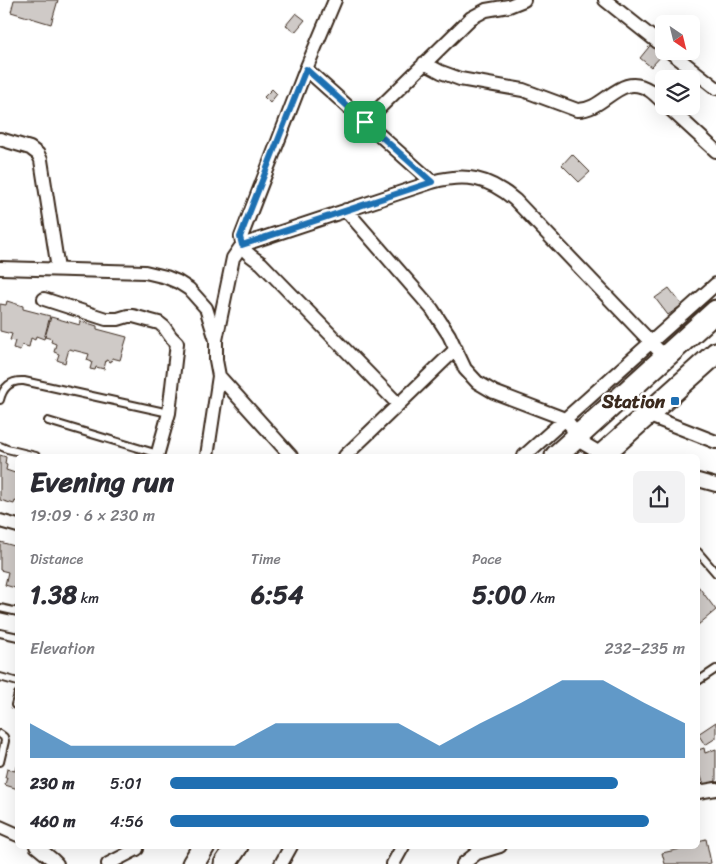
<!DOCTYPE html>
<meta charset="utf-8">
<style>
body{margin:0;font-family:Sriracha,sans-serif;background:#f2f2f3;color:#2b2b33;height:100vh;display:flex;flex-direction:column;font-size:19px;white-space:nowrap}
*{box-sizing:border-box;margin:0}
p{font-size:16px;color:#7c7c81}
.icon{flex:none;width:28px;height:28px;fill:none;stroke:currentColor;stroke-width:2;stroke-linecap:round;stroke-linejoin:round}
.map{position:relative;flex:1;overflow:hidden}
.details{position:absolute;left:15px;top:454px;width:685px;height:395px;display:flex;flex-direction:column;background:#fff;border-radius:8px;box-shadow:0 5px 20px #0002}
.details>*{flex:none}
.needle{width:32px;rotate:145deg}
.buttons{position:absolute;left:655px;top:15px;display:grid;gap:10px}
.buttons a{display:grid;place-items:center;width:45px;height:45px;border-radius:8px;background:#fff;box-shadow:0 5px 20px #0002;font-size:25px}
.pin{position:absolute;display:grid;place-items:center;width:42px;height:42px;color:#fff;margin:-21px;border-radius:10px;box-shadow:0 2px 8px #0006}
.round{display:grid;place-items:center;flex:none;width:52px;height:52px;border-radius:8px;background:#f2f2f3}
.summary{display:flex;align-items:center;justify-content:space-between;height:85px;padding:0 15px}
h1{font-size:28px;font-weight:800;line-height:38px}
.metrics{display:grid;grid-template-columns:repeat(3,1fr);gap:8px;height:85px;padding:5px 15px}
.metrics div{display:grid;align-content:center}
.metrics b{font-size:25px;font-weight:800}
.metrics small{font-size:14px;font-weight:400}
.metrics p{font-size:14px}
.chart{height:140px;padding:10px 15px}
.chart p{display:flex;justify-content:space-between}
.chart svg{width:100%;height:90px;margin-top:5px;fill:#1f6fb2;opacity:.7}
ul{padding:0 15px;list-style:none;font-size:16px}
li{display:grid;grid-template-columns:80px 60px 1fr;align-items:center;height:38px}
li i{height:12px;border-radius:6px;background:#1f6fb2}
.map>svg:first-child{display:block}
.building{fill:#cfcac7;stroke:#3b2a1e}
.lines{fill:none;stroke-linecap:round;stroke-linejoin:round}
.service-casing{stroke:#3b2a1e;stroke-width:10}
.minor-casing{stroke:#3b2a1e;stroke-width:16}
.trunk-casing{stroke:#3b2a1e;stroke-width:25}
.service{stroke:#fff;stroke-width:6}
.minor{stroke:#fff;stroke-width:12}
.trunk{stroke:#fff;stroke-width:21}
.route-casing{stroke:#fff;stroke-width:10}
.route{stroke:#1f6fb2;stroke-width:6}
.poi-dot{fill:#1f6fb2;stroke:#fff;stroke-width:2}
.labels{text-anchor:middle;stroke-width:5;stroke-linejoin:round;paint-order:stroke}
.poi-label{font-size:19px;font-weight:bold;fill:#3b2a1e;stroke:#fff;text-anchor:end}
</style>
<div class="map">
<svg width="716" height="864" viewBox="0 0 716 864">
<rect width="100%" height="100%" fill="#fff"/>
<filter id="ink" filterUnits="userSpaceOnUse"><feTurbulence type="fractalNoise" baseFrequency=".02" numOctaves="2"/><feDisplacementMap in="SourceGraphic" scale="10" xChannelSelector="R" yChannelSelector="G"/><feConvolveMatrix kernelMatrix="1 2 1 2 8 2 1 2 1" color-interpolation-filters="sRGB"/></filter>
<g filter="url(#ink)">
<!-- building -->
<path class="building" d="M14,0H58L51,24L11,12Z
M296,13L305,20L295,32L286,25Z
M653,42L665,52L651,67L640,58Z
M272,89L277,94L270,103L264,97Z
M572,154L590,172L579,182L562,165Z
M669,288L682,305L668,315L655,298Z
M7,301L23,306V309L50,316L44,339L36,336L35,340L31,338L29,347L22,345L20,350L13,348L15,341L10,340L12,334L0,331V304L6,305Z
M51,317L80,325L81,321L97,326V329L127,337L120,360L112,358L111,362L106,360L104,369L96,367L95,370L90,369L92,362L87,360L89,354L69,349L65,363L57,360L59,354L54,352L56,344L51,342L52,339L45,337Z
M0,455L6,457L5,464L7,465L6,470L18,474V502L15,501L14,504L0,500Z
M0,542L18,547V584H16L15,588L5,585L8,572L0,570Z
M698,586L716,610L698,625Z
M716,722V738L705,745L698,734Z
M704,748L705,753L716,749V781L704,785L698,768V750Z
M16,767H18V789L5,785L7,777L5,778L7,769L15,771Z
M706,839L711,863L706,864H665L662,853L690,847V846H698V841Z"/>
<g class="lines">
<defs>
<path id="service" d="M0,400C3,387 11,380 24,381L169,413
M48,421L158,454
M0,446L7,449L36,456
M698,552L716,573
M0,608L18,612
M0,633L18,637
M0,677L18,682
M698,681L716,669
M15,705L18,694
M0,734L4,737L5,741L0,762"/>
<path id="minor" d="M335,0L306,69L241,237C243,252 249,255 261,263L398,404
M605,0L664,47
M669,51L716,88
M424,63L441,72L460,79L523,90L577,110C605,111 620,71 649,90C654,93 659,99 664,103
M306,69L432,182
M667,106L716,151
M365,122L471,18L486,10L509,6L524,0
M0,139L30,148L38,154L41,160L58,269
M346,210L432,309L449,335L465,369L477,382L494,392L565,419L571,426L576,439L603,455L608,456
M0,268L145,272L166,277L178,282L189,289L206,308L216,340V360L219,376L207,456
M44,299L106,319H118L128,316H133L159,323L164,327L171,337L177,343L169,413L157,456
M216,340L233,258L242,245L432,182C466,173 488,177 515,200L665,357
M219,376L291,456
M647,415L716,442
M345,456L456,349
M524,456L716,284
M698,480L716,485
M0,521L18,526
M698,792L716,789
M0,827L18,835
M36,846L53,860L57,864
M108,864L137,849
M281,864L291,846
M393,864L403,846
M463,864L477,853L500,846"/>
<path id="trunk" d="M556,456L716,311
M601,456L716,353
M193,864L204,846
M225,864L237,846"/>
</defs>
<!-- service casing -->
<use href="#service" class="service-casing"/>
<!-- minor casing -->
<use href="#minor" class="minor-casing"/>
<!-- trunk casing -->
<use href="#trunk" class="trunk-casing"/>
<!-- service -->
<use href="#service" class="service"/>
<!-- minor -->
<use href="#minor" class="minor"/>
<!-- trunk -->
<use href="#trunk" class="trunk"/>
</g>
</g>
<g class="lines" filter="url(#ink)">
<defs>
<path id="route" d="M306,69L432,182L242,245L240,237L245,224Z"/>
</defs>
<!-- route casing -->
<use href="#route" class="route-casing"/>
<!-- route -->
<use href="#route" class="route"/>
</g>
<!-- markers -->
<rect class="poi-dot" x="670" y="396" width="10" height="10" rx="2.5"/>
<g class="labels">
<!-- poi labels -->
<g class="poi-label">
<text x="665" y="408">Station</text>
</g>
</g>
</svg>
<div class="buttons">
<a><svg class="needle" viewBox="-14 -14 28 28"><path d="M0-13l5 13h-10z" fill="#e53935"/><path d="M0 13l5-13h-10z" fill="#7c7c81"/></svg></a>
<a><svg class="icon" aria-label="layers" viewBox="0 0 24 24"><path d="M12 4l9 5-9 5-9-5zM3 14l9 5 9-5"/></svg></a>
</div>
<div class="pin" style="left:365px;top:122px;background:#1e9e55"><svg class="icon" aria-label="arrive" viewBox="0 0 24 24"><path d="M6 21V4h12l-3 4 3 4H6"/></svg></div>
<section class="details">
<div class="summary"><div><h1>Evening run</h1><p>19:09 · 6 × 230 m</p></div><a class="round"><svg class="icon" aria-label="share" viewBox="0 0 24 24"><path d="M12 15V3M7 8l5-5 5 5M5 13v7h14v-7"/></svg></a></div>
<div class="metrics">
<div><p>Distance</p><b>1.38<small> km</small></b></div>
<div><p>Time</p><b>6:54</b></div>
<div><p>Pace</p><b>5:00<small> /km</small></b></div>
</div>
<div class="chart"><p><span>Elevation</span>232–235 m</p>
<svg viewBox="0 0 160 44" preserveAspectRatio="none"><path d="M0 44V27L10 38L20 38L30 38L40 38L50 38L60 27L70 27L80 27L90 27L100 38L110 27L120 17L130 6L140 6L150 17L160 27V44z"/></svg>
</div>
<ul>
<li><b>230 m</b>5:01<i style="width:87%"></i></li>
<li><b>460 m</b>4:56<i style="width:93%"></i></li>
</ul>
</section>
</div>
